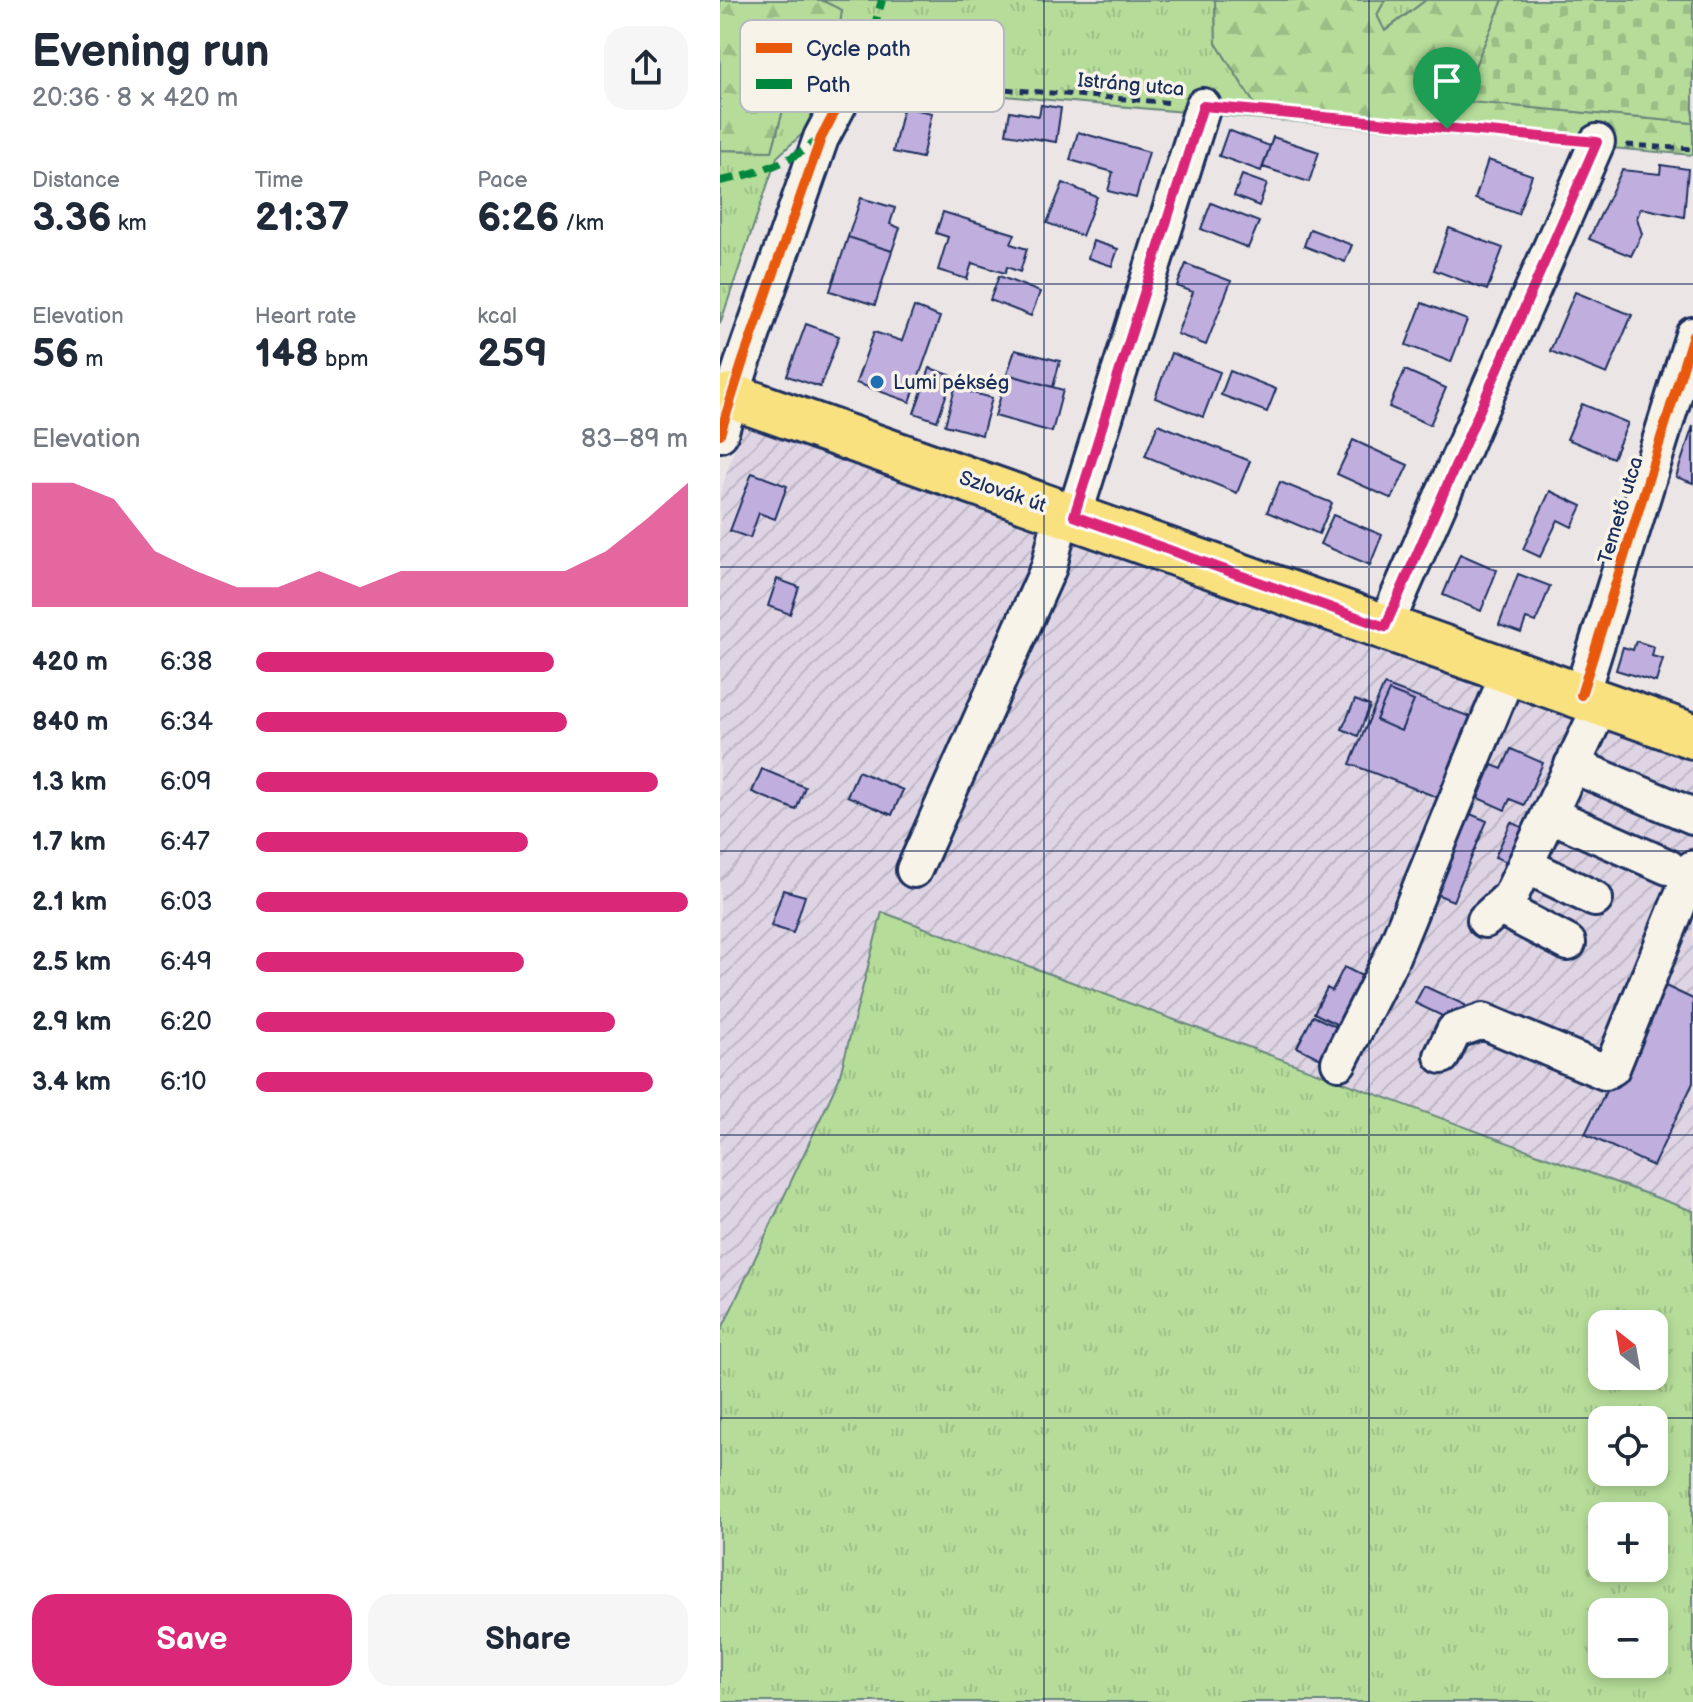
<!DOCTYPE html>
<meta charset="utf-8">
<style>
body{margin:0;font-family:"Balsamiq Sans",sans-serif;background:#f6f6f7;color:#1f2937;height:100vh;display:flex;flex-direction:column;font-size:30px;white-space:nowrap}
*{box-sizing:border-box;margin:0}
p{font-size:26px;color:#747a83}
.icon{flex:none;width:44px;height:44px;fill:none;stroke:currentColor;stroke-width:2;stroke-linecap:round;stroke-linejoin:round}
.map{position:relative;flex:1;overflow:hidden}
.drawer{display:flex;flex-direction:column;background:#fff;width:720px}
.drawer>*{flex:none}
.needle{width:52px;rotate:329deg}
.buttons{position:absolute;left:868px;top:1310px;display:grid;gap:16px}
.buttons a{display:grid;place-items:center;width:80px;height:80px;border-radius:16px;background:#fff;box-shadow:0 4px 12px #0003;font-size:40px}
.pin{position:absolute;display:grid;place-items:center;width:68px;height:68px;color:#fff;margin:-82px -34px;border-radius:50% 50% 50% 0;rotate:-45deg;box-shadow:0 0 8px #0007}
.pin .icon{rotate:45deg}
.round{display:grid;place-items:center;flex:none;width:84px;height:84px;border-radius:24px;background:#f6f6f7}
.headline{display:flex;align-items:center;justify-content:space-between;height:136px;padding:0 32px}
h1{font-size:44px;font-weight:700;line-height:60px}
.figures{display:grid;grid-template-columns:repeat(3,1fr);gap:12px;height:136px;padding:8px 32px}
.figures div{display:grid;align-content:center}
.figures b{font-size:40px;font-weight:700}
.figures small{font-size:22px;font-weight:400}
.figures p{font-size:22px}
.chart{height:224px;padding:16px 32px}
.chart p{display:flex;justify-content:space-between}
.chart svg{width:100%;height:144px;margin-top:8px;fill:#db2777;opacity:.7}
.button{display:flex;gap:16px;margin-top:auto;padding:16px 32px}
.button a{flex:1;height:92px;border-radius:24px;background:#db2777;color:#fff;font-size:32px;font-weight:700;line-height:92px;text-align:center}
.button a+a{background:#f6f6f7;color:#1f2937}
ul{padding:0 32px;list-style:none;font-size:26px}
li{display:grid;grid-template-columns:128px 96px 1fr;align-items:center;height:60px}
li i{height:20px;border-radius:10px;background:#db2777}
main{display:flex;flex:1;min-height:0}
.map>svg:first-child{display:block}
.industrial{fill:url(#industrial-furrows)}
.grass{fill:url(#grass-tufts);stroke:#68867c;stroke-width:2;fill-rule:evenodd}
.forest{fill:url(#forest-firs);stroke:#68867c;stroke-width:2}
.cemetery{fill:url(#cemetery-stones);stroke:#68867c;stroke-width:2}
.building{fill:#bfaede;stroke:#1b2f5e;stroke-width:2}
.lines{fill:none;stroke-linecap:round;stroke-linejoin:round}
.minor-casing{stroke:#1b2f5e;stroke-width:40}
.major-casing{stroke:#1b2f5e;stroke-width:50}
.path{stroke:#1b2f5e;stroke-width:5;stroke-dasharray:8 6;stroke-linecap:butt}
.minor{stroke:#f7f3e8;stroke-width:34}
.major{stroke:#fae180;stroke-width:44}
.quiet{stroke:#00873e;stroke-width:8;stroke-dasharray:16 8;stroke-linecap:butt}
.cycleway-casing{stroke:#f7f3e8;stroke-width:15}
.cycleway{stroke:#e8590c;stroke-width:10}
.route-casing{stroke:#fff;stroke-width:16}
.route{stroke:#db2777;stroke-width:10}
.grid{fill:none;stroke:#1b2f5e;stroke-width:2;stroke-opacity:0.55}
.poi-dot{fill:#1f6fb2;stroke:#f7f3e8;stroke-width:3}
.labels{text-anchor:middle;stroke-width:7;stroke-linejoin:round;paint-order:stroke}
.street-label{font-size:20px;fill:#1b2f5e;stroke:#f7f3e8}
.poi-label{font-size:20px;fill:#1b2f5e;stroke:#f7f3e8;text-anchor:start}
.key{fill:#f7f3e8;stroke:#b5b8bf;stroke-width:2}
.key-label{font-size:22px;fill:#1b2f5e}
</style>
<main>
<section class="drawer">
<div class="headline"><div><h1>Evening run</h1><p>20:36 · 8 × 420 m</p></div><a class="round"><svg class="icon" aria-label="share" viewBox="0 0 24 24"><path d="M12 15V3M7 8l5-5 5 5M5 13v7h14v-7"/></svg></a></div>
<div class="figures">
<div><p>Distance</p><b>3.36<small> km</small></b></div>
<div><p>Time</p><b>21:37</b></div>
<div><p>Pace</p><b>6:26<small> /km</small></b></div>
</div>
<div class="figures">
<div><p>Elevation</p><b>56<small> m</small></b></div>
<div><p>Heart rate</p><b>148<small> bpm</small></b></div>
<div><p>kcal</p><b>259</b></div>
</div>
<div class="chart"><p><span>Elevation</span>83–89 m</p>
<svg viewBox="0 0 160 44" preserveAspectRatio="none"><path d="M0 44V6L10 6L20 11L30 27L40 33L50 38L60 38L70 33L80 38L90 33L100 33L110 33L120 33L130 33L140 27L150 17L160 6V44z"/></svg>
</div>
<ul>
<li><b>420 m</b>6:38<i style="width:69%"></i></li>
<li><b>840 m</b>6:34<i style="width:72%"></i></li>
<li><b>1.3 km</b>6:09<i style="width:93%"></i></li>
<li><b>1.7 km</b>6:47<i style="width:63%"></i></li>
<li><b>2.1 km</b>6:03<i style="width:100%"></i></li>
<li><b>2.5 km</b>6:49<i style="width:62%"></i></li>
<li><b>2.9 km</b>6:20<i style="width:83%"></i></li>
<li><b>3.4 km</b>6:10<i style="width:92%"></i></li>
</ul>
<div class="button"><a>Save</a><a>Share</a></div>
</section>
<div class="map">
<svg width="973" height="1702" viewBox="0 0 973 1702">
<defs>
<pattern id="industrial-furrows" width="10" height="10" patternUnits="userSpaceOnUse" patternTransform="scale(2)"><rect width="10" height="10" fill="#ded4e4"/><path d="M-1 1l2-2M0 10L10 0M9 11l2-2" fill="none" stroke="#beb6c6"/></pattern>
<pattern id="grass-tufts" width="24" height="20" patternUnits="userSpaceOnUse" patternTransform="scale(2)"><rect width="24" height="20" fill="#b5dd99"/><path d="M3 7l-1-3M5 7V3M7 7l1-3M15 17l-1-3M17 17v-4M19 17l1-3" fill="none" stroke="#9bbe86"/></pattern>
<pattern id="forest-firs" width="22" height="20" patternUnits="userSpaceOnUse" patternTransform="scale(2)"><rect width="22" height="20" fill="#b5dd99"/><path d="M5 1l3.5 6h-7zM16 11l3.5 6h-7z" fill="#9bbe86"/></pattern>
<pattern id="cemetery-stones" width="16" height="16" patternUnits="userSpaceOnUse" patternTransform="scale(2)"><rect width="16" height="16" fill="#b5dd99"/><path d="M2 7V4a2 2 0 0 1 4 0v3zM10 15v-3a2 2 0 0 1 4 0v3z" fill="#9bbe86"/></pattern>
</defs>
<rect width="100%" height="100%" fill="#ece5e6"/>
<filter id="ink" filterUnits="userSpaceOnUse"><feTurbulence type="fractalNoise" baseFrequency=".0125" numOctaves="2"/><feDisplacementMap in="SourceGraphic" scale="16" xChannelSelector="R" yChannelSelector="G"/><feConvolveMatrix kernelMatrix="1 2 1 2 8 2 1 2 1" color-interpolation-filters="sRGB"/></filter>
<g filter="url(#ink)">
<!-- industrial -->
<path class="industrial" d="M30,400L973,753V1211L162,912L119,1079L0,1333V494Z"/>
<!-- grass -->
<path class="grass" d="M101,0H495L496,43L544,119L138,83L57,157L0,324V150L52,151L63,110L102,90L122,11Z
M665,0H706L664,31L657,15Z
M162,912L973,1211V1702H0V1333L119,1079ZM934,1324V1376H882V1324ZM934,1420V1472H882V1420ZM882,1516H934V1568H882ZM882,1612H934V1664H882Z"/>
<!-- forest -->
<path class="forest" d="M0,0H101L122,10L116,56L102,90L63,110L52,151L0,150Z
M495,0H665L657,15L665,31L706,0H783L741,101L973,123V155L544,119L496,43Z"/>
<!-- cemetery -->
<path class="cemetery" d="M783,0H973V123L740,101Z"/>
<!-- building -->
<path class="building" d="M321,105L341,108L336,142L286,134L290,111L319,116Z
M183,107L212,113L202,158L173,152Z
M508,130L550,146L541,171L499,156Z
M358,132L429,152L416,198L388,191L393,172L350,160Z
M553,137L599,152L589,182L543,167Z
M768,160L812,175L798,214L755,199Z
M941,165L968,169L964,217L921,208L917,218L922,234L911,256L869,239L902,170L940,174Z
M522,175L547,184L539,206L514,196Z
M343,183L377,197L362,236L327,223Z
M141,198L175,208L170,224L180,228L172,251L128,237Z
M491,203L539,222L528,248L481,229Z
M223,212L295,234L291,244L307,249L300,272L287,267L285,273L252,263L247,279L218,270L228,237L216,233Z
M729,228L783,248L767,290L714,270Z
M590,229L632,245L625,262L584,246Z
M128,237L172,251L155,305L110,291Z
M373,241L398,249L392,266L368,258Z
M466,264L511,281L486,345L457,334L473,292L457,286Z
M279,276L320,292L311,316L270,300Z
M855,292L912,315L887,374L830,351Z
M702,303L747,320L731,362L686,345Z
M194,307L220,317L190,402L136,383L154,332L182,341Z
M86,324L119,336L100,387L67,376Z
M295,350L340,361L333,387L287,374Z
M451,353L500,372L483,417L435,398Z
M210,368L233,376L217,421L194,413Z
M685,370L726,388L710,425L669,407Z
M510,371L556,389L547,412L501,395Z
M287,374L343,390L332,432L275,416Z
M235,388L272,398L262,435L225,425Z
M862,404L908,423L893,458L847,439Z
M438,424L530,461L517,493L425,456Z
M973,426V483L956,477Z
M633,440L688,465L672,499L617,474Z
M32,473L67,486L55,519L39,513L30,538L10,531Z
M560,482L612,503L599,534L547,512Z
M830,491L862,506L852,527L838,520L820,557L803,549Z
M613,515L662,535L650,565L600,544Z
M740,554L777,570L761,611L723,595Z
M798,574L830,586L816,622L806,619L801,633L779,625Z
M57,579L79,587L70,614L48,606Z
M916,641L934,647L932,656L943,659L936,682L896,670L903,647L913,650Z
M664,685L759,720L727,801L630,764Z
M669,691L694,701L681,731L656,720Z
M635,700L650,706L638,736L622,729Z
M791,749L823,763L804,805L790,799L785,810L758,798L772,765L782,769Z
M42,769L85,787L76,810L32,792Z
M138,771L183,790L172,815L127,796Z
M748,813L767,821L733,901L714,893Z
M791,822L810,831L794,865L775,857Z
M63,890L85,896L73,933L51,926Z
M624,967L644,977L620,1026L594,1013L607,988L612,991Z
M939,983L973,999V1083L933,1166L865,1134Z
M704,986L745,1005L737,1023L695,1003Z
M593,1016L619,1028L603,1060L577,1047Z"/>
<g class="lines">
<defs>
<path id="minor" d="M0,434L22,364L101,138L134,76
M354,516L483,106
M665,627L877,142
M861,695L973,335
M852,765L973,816
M829,814L948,867
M805,865L875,899
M194,870L329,567L342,512
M779,907L848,943
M765,920L790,897L882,703
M722,1056L734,1031L763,1021L885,1072L892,1068L973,868
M619,1062L671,959L789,671"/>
<path id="major" d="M11,396L973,736"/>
</defs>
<!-- minor casing -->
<use href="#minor" class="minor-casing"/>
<!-- major casing -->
<use href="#major" class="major-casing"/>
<!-- path -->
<path class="path" d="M161,79L454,103
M512,109L848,140
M906,145L973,149"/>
<!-- minor -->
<use href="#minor" class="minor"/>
<!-- major -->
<use href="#major" class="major"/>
<!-- quiet -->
<path class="quiet" d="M134,76L152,35L162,0
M0,181C36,174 69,163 98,140"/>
<defs>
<path id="cycleway" d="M0,434L22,364L101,138L134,76
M354,516L483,106
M665,627L877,142
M861,695L973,335"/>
</defs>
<!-- cycleway casing -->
<use href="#cycleway" class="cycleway-casing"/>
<!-- cycleway -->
<use href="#cycleway" class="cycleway"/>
</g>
</g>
<g class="lines" filter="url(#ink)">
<defs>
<path id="route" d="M483,106L877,142L665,627L354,516Z"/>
</defs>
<!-- route casing -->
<use href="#route" class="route-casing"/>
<!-- route -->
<use href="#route" class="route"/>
</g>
<!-- grid -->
<path class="grid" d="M324,0V1702M649,0V1702M0,284H973M0,567H973M0,851H973M0,1135H973M0,1418H973"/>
<!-- markers -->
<circle class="poi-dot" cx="157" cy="382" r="8"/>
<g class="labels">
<!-- street labels -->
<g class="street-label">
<text transform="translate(411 84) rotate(5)" y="7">Istráng utca</text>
<text transform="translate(283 491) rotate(19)" y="7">Szlovák út</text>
<text transform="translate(900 510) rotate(-73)" y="7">Temető utca</text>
</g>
<!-- poi labels -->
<g class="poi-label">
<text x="173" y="389">Lumi pékség</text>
</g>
</g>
<!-- legend -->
<rect x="20" y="20" width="264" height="92" rx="12" class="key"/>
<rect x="36" y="43" width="36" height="10" fill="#e8590c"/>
<rect x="36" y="79" width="36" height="10" fill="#00873e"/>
<g class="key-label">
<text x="86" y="56">Cycle path</text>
<text x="86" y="92">Path</text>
</g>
</svg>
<div class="buttons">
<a><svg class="needle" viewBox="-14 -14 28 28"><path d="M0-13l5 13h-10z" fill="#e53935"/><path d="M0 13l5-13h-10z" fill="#747a83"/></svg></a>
<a><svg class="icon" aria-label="locate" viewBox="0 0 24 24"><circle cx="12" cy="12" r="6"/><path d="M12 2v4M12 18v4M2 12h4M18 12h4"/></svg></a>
<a>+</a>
<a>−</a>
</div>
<div class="pin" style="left:727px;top:129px;background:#1e9e55"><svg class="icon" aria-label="arrive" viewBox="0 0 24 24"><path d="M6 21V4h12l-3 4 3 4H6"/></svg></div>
</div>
</main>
